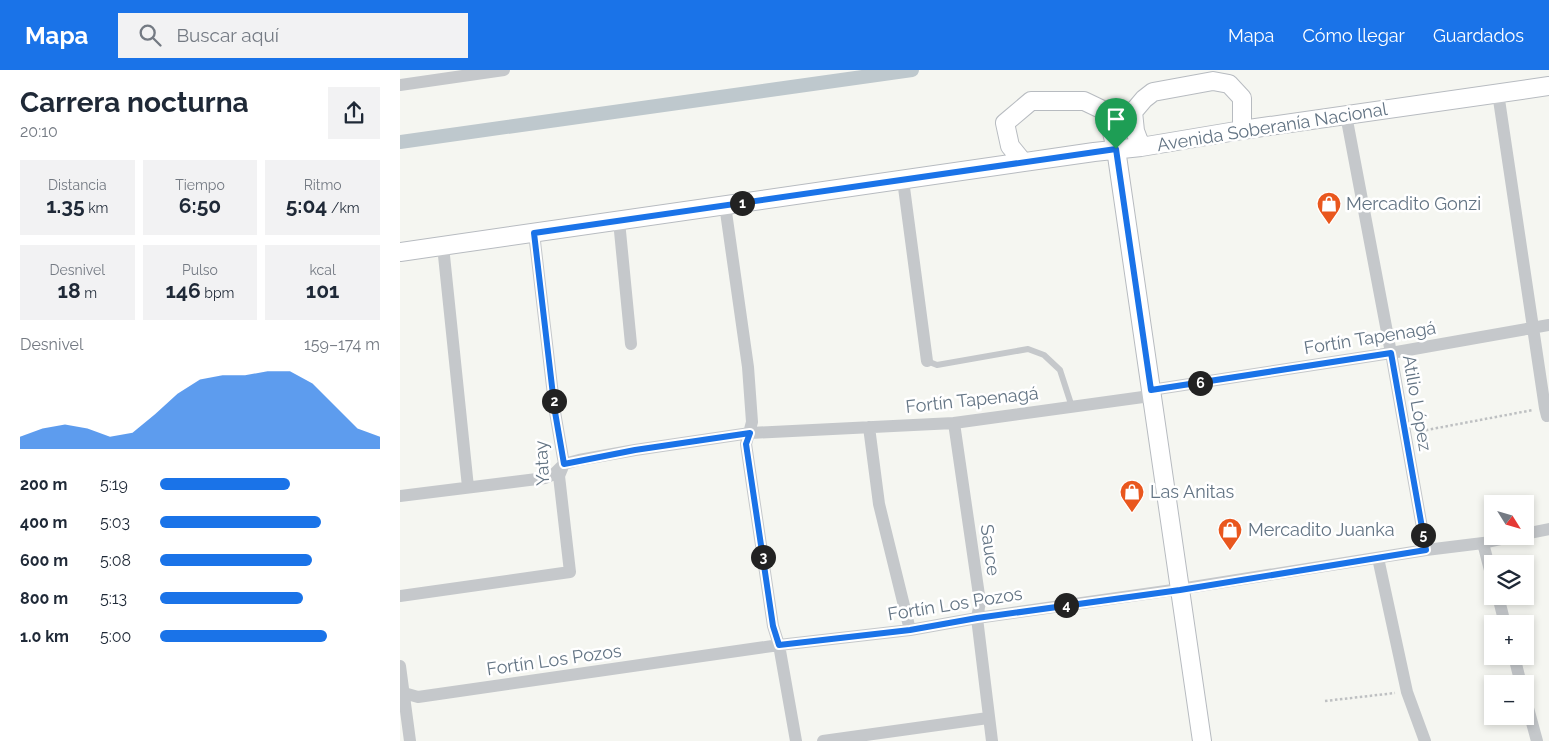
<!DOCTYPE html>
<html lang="es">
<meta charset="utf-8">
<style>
body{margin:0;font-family:Raleway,sans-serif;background:#f2f2f3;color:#1f2937;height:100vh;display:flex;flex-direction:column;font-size:19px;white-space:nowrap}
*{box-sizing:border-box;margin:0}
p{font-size:16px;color:#747a83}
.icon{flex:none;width:28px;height:28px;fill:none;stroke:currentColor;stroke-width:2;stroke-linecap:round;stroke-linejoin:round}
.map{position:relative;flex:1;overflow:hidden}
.side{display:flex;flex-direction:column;background:#fff;width:400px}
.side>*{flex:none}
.needle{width:32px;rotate:127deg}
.controls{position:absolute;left:1084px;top:425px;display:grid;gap:10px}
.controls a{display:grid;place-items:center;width:50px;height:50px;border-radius:0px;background:#fff;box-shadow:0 2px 8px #0003;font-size:25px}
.pin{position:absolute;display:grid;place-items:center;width:42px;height:42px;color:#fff;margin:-51px -21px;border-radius:50% 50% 50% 0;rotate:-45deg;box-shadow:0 0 5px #0007}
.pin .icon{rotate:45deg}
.km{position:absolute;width:25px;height:25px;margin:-12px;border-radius:50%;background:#222;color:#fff;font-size:14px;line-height:25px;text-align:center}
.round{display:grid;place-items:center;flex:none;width:52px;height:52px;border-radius:0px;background:#f2f2f3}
.head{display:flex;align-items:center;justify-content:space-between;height:85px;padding:0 20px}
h1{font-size:28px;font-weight:700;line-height:38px}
.metrics{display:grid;grid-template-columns:repeat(3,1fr);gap:8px;height:85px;padding:5px 20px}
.metrics div{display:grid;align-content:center;border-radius:0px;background:#f2f2f3;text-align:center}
.metrics b{font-size:21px;font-weight:700}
.metrics small{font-size:14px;font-weight:400}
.metrics p{font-size:14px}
.chart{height:140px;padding:10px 20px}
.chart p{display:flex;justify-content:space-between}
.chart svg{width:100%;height:90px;margin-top:5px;fill:#1a73e8;opacity:.7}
ul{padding:0 20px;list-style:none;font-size:16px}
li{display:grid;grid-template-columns:80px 60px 1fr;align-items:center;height:38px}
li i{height:12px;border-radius:6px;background:#1a73e8}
header{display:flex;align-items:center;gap:30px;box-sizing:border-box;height:70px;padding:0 25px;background:#1a73e8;color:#fff}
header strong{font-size:24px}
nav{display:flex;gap:28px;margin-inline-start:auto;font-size:18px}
.search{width:350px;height:45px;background:#f2f2f3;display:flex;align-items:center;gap:12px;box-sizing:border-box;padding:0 18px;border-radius:0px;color:#747a83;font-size:19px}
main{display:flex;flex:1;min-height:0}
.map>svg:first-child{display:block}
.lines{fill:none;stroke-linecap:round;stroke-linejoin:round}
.canal{stroke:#bec8cd;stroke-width:14}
.secondary-casing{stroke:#b7bbc0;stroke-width:20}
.path{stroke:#bec0c2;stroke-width:2.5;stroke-dasharray:2.5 2.5;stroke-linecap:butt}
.lane{stroke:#c5c8cb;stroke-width:6}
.street{stroke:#c5c8cb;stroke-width:12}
.secondary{stroke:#fff;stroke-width:18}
.route-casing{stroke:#fff;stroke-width:10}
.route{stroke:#1a73e8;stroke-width:6}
.labels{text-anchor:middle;stroke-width:5;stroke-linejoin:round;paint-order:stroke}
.street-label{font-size:18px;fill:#637484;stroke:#fff}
.poi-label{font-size:18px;fill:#637484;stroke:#fff;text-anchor:start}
</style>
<header>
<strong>Mapa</strong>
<div class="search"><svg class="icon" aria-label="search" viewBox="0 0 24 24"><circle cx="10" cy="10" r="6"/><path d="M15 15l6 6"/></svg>Buscar aquí</div>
<nav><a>Mapa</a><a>Cómo llegar</a><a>Guardados</a></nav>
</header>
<main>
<section class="side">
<div class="head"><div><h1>Carrera nocturna</h1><p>20:10</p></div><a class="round"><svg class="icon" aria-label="share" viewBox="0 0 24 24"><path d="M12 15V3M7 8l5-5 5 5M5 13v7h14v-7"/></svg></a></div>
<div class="metrics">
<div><p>Distancia</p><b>1.35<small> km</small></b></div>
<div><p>Tiempo</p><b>6:50</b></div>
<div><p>Ritmo</p><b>5:04<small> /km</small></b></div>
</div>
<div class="metrics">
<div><p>Desnivel</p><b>18<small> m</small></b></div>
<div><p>Pulso</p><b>146<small> bpm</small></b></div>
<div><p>kcal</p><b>101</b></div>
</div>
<div class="chart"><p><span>Desnivel</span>159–174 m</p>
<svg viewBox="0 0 160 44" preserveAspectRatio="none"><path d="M0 44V38L10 34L20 32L30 34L40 38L50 36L60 27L70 17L80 10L90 8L100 8L110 6L120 6L130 12L140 23L150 34L160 38V44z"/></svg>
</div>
<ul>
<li><b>200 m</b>5:19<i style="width:59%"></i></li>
<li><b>400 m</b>5:03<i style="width:73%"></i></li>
<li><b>600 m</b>5:08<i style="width:69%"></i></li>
<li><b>800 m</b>5:13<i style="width:65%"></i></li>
<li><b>1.0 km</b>5:00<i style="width:76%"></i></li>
</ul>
</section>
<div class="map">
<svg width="1149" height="671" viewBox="0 0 1149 671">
<rect width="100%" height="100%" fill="#f5f6f1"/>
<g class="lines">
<!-- canal -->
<path class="canal" d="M0,72L512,0"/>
<defs>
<path id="secondary" d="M741,77L735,61L733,42L744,29L753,22L813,11L829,14L842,28V60
M623,92L610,76L605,53L631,31H684L707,42L716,79L802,671
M0,182L694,82L741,77L842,60L1149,16"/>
</defs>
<!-- secondary casing -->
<use href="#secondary" class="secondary-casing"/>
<!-- path -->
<path class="path" d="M1016,362L1133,340
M925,631L995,623"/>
<!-- lane -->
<path class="lane" d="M527,291L537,295L628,279L644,285L660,300L672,337"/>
<!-- street -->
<path class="street" d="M0,15L104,0
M1098,23L1145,338L1147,346L1149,345
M946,45L991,283L1026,480
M503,110L527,291
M325,135L348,297L352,352L346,374L373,556L379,575L396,671
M219,151L231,274
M43,176L68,417
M554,353L580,532L577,548L592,671
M469,357L479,434L510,560
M0,426L145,408L154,404L164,394L179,390L235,380L350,363L554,353L743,327L751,320L991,283L1149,255
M1125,464L1149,459
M1083,473L1092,508
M978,488L1007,622L1025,671
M0,526L170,502L159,406L164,394L155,342L134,163
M1098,526L1105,554
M1114,586L1121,614
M0,596L10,671
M0,626L4,623L18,627L379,575L510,560L577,548L780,519L1026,480L1083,473L1115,466
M1125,627L1137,671
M423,671L588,648"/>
<!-- secondary -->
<use href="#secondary" class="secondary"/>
</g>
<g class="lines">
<defs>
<path id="route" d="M716,79L751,320L991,283L1026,480L780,520L577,548L510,560L379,575L373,556L346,374L350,363L235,380L164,394L155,342L134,163Z"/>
</defs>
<!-- route casing -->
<use href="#route" class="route-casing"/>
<!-- route -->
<use href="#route" class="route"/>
</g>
<!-- icons -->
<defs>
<symbol id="shop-pin" viewBox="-11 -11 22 30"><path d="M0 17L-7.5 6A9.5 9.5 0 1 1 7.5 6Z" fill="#e9571e" stroke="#fff"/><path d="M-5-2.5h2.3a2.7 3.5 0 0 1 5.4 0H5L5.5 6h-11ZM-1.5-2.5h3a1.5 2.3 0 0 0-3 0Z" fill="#fff"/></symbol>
</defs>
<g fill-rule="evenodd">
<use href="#shop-pin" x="915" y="120" width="28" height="38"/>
<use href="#shop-pin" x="718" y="408" width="28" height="38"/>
<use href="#shop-pin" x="816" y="446" width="28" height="38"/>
</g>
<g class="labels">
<!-- street labels -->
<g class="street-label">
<text transform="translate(872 57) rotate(-9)" y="6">Avenida Soberanía Nacional</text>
<text transform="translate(970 268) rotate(-9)" y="6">Fortín Tapenagá</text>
<text transform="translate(572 330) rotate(-6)" y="6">Fortín Tapenagá</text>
<text transform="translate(1017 333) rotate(80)" y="6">Atilio López</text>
<text transform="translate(142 393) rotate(-93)" y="6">Yatay</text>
<text transform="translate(590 480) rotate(82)" y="6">Sauce</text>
<text transform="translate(555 534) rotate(-9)" y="6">Fortín Los Pozos</text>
<text transform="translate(154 590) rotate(-8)" y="6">Fortín Los Pozos</text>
</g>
<!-- poi labels -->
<g class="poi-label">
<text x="946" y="140">Mercadito Gonzi</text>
<text x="750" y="428">Las Anitas</text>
<text x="848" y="466">Mercadito Juanka</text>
</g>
</g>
</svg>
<div class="controls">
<a><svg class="needle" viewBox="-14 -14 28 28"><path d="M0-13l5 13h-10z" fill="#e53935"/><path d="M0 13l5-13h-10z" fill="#747a83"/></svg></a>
<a><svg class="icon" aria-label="layers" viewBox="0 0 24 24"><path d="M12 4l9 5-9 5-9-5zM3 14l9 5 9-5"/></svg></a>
<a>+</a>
<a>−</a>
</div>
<div class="pin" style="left:716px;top:79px;background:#1e9e55"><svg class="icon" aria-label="arrive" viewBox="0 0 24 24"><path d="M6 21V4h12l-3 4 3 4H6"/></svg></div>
<b class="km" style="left:342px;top:133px">1</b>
<b class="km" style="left:154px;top:331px">2</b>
<b class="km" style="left:363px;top:487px">3</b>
<b class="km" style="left:666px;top:535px">4</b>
<b class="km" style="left:1023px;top:465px">5</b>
<b class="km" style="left:800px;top:313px">6</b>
</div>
</main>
